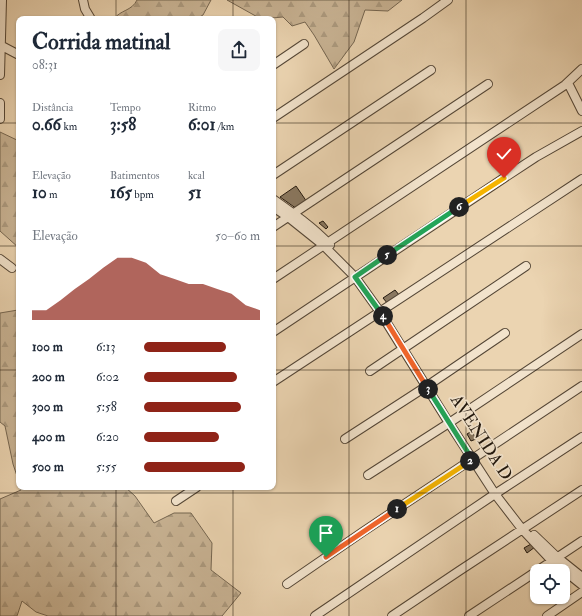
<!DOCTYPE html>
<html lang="pt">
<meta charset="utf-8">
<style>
body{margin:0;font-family:"IM FELL Double Pica",serif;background:#f6f6f7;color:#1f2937;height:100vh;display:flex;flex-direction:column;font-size:15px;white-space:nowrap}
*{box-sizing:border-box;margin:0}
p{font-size:13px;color:#747a83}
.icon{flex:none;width:22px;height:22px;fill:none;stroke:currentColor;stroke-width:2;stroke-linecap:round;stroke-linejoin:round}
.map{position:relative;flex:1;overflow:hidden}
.panel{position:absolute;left:16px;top:16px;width:260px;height:474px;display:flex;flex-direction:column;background:#fff;border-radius:8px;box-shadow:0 1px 3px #0004}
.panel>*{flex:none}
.tools{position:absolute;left:530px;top:564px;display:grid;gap:8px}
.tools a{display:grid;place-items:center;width:40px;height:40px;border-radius:8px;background:#fff;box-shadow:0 1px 3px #0004;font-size:20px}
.pin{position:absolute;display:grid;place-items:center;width:34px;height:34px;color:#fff;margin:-41px -17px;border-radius:50% 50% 50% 0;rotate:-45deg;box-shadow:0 0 4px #0007}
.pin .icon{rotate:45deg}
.km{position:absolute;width:20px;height:20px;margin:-10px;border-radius:50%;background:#222;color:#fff;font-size:11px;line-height:20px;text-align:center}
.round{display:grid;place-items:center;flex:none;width:42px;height:42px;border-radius:8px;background:#f6f6f7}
.headline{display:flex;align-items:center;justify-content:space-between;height:68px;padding:0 16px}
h1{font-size:22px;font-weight:800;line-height:30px}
.metrics{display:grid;grid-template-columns:repeat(3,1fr);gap:6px;height:68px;padding:4px 16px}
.metrics div{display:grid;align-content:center}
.metrics b{font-size:17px;font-weight:800}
.metrics small{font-size:11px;font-weight:400}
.metrics p{font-size:11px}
.chart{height:112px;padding:8px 16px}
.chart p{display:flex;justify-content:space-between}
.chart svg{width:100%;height:72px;margin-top:4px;fill:#8f2418;opacity:.7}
ul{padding:0 16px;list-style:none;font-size:13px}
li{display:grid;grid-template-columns:64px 48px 1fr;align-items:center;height:30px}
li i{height:10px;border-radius:5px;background:#8f2418}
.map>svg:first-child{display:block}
.forest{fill:url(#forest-firs);stroke:#756651}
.building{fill:#8a7962;stroke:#21170d}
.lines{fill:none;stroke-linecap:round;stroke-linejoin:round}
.minor-casing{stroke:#544636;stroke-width:10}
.minor{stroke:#f2e3cc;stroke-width:8}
.split-1-casing{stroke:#fff;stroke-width:8}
.split-2-casing{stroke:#fff;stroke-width:8}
.split-3-casing{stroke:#fff;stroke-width:8}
.split-4-casing{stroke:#fff;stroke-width:8}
.split-5-casing{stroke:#fff;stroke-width:8}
.split-6-casing{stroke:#fff;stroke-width:8}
.split-7-casing{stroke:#fff;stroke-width:8}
.split-1{stroke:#f0652b;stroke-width:5}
.split-2{stroke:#f5b400;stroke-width:5}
.split-3{stroke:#22a559;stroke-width:5}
.split-4{stroke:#f0652b;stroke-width:5}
.split-5{stroke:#22a559;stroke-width:5}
.split-6{stroke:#22a559;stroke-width:5}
.split-7{stroke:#f5b400;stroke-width:5}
.grid{fill:none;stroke:#21170d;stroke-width:1;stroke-opacity:0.55}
.labels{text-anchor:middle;stroke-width:3.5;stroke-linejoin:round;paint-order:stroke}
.street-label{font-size:17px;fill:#21170d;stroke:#f2e3cc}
</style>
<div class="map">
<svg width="582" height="616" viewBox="0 0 582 616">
<defs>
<pattern id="forest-firs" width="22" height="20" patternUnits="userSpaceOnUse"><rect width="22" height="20" fill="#c9b495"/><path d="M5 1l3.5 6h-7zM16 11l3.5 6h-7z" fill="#ac9a7f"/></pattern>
</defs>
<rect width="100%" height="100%" fill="#ebd4b1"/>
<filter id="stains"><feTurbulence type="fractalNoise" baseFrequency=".005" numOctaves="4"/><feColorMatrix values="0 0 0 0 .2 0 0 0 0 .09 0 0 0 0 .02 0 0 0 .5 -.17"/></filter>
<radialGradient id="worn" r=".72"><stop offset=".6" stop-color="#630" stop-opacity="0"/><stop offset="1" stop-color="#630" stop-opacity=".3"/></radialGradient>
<!-- forest -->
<path class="forest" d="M137,0H211L203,15L196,19H114C120,10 132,11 137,0Z
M227,0H402L388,11L365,10L354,42L334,69L314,35L305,22L292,26L283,17L261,19Z
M0,132L19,141V248L0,231Z
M19,304V482L13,464L5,426L0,422V313L18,310Z
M21,487H125L135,496L154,523L174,513H191L212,543L211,570L241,593L222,616H48L36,612L22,601L17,616H0V499L21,490Z"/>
<!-- building -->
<path class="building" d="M296,186L307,202L297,209L280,197Z
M323,221L328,227L326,229L319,223Z
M395,290L400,296L388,304L383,298Z
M472,431L476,439L471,441L467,434Z
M531,544L535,547L527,553L524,548Z"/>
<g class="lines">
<defs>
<path id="minor" d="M83,0L85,9L91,19
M0,45L19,55
M273,65L304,44
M0,75L2,0
M568,83L582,111
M0,103V119
M273,118L423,18L448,0
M273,175L431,70
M273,199C293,213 313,227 330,245
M273,207L288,217L323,245L355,277L380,312L449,423L495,494L522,529L552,561L582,585
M273,227L488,84
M0,259L12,268
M273,279L565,85L582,69
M273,332L504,178L536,157L582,131
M370,371L526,266
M273,382L582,179
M345,439L430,384L505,333
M368,475L449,423L582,334
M176,501L197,487
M534,535L557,557L582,577
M537,571L582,541
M287,584L364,531L582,386
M315,616L495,494L582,437
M392,616L459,571L582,490
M469,616L537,571
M547,616L582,592"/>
</defs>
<!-- minor casing -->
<use href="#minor" class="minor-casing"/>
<!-- minor -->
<use href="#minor" class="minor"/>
</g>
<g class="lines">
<defs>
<path id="split-1" d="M326,557L397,509"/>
<path id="split-2" d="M397,509L470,461"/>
<path id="split-3" d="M428,389L472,459L470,461"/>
<path id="split-4" d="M383,316L428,389"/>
<path id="split-5" d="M383,316L355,277L387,255"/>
<path id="split-6" d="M387,255L459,207"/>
<path id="split-7" d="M459,207L504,178"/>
</defs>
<!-- split-1 casing -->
<use href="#split-1" class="split-1-casing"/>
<!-- split-2 casing -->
<use href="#split-2" class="split-2-casing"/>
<!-- split-3 casing -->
<use href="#split-3" class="split-3-casing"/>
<!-- split-4 casing -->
<use href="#split-4" class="split-4-casing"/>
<!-- split-5 casing -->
<use href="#split-5" class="split-5-casing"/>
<!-- split-6 casing -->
<use href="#split-6" class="split-6-casing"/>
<!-- split-7 casing -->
<use href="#split-7" class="split-7-casing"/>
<!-- split-1 -->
<use href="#split-1" class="split-1"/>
<!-- split-2 -->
<use href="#split-2" class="split-2"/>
<!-- split-3 -->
<use href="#split-3" class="split-3"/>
<!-- split-4 -->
<use href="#split-4" class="split-4"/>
<!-- split-5 -->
<use href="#split-5" class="split-5"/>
<!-- split-6 -->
<use href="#split-6" class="split-6"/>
<!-- split-7 -->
<use href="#split-7" class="split-7"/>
</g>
<!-- grid -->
<path class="grid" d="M116,0V19M233,0V19M349,0V616M466,0V616M0,123H19M273,123H582M0,246H19M273,246H582M0,370H19M273,370H582M116,487V616M233,487V616M0,493H582"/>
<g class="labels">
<!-- street labels -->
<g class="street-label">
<text transform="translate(482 437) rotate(57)" y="6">AVENIDA D</text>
</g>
</g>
<rect width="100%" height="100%" filter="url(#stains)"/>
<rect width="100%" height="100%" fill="url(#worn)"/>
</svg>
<div class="tools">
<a><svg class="icon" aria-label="locate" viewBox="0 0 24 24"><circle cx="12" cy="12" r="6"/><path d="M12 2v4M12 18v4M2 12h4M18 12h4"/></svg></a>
</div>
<div class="pin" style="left:326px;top:557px;background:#1e9e55"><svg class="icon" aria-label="arrive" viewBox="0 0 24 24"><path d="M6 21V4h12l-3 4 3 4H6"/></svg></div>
<div class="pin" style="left:504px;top:178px;background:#d93025"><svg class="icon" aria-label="check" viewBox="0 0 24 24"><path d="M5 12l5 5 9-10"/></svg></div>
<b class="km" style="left:397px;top:509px">1</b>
<b class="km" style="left:470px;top:461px">2</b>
<b class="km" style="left:428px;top:389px">3</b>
<b class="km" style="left:383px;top:316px">4</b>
<b class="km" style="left:387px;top:255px">5</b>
<b class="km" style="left:459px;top:207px">6</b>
<section class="panel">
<div class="headline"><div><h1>Corrida matinal</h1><p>08:31</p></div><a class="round"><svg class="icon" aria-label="share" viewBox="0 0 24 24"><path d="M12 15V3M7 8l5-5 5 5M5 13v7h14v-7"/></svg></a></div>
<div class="metrics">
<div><p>Distância</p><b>0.66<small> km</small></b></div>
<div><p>Tempo</p><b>3:58</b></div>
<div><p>Ritmo</p><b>6:01<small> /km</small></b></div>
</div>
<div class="metrics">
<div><p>Elevação</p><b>10<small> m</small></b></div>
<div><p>Batimentos</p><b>165<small> bpm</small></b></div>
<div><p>kcal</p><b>51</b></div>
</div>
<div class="chart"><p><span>Elevação</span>50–60 m</p>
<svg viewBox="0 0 160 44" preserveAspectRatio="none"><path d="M0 44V38L10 38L20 32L30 25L40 19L50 12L60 6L70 6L80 9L90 16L100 19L110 22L120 22L130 25L140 28L150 35L160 38V44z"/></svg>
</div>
<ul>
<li><b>100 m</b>6:13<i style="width:71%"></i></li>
<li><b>200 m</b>6:02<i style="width:80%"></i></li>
<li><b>300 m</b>5:58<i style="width:84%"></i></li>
<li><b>400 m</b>6:20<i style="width:65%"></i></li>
<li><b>500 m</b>5:55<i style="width:87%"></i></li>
</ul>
</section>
</div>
